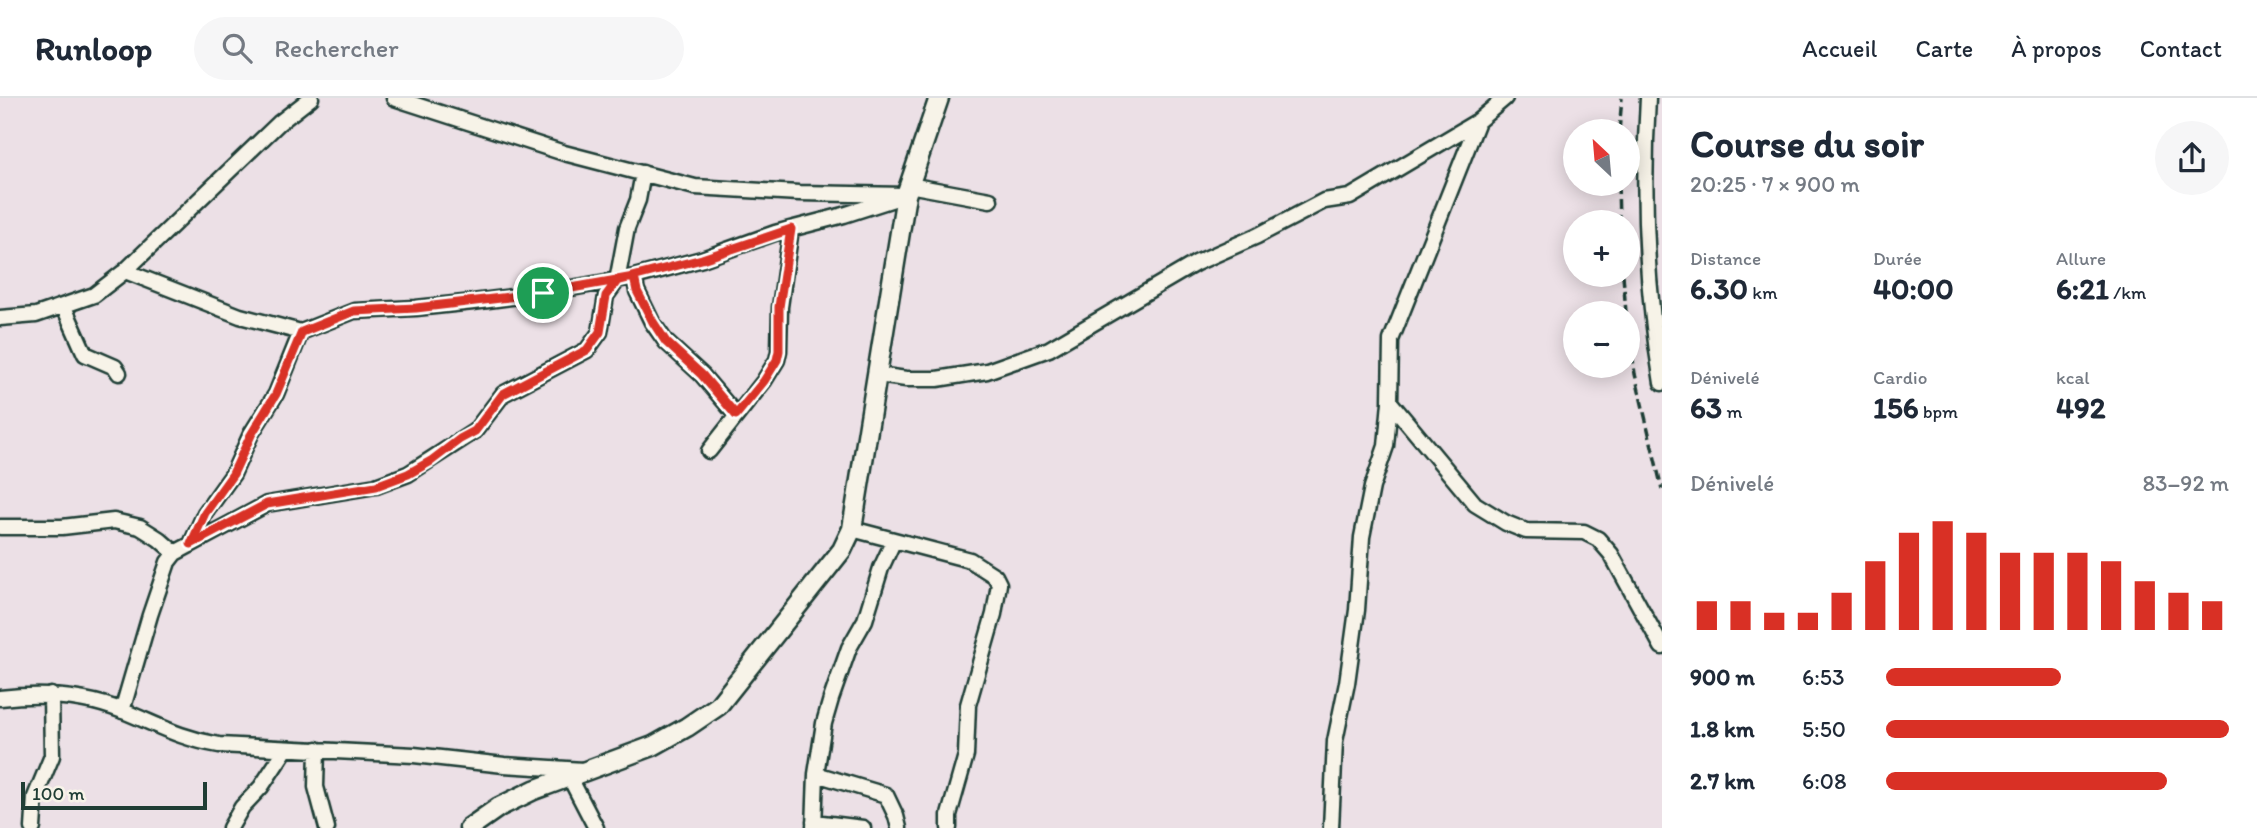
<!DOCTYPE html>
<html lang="fr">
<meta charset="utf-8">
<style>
body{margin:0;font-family:Itim,sans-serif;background:#f6f6f7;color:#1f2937;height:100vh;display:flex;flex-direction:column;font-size:26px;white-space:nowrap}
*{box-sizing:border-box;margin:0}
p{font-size:23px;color:#747a83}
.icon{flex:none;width:38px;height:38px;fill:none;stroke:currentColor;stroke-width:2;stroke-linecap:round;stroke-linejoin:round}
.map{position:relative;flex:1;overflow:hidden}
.side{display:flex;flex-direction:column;background:#fff;width:595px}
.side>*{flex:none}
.needle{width:46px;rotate:334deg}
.fabs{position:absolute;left:1563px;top:21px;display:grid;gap:14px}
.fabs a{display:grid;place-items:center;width:77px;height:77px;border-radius:50%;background:#fff;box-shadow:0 4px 18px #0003;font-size:35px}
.scale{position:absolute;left:21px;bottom:18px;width:186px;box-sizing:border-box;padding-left:7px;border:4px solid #1f3d34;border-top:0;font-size:19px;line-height:24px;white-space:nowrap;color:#1f3d34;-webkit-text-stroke:5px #f7f3e8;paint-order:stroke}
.pin{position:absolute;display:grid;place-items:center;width:60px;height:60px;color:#fff;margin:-30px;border:4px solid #fff;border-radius:50%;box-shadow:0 2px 7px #0007}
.round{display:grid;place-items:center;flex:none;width:74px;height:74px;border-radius:37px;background:#f6f6f7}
.summary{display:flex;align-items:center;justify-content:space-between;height:119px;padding:0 28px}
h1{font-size:38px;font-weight:800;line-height:52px}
.stats{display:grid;grid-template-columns:repeat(3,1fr);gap:10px;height:119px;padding:7px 28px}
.stats div{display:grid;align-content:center}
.stats b{font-size:30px;font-weight:800}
.stats small{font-size:19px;font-weight:400}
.stats p{font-size:19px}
.chart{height:196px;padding:14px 28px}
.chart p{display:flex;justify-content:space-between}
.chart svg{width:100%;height:126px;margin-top:7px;stroke:#d93025;stroke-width:6}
ul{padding:0 28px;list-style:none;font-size:23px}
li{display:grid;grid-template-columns:112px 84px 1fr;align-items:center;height:52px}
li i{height:18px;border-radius:9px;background:#d93025}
header{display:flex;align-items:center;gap:42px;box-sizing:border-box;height:98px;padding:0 35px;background:#fff;border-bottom:2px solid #e0e1e3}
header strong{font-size:33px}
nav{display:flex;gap:38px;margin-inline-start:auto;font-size:24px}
.search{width:490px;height:63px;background:#f6f6f7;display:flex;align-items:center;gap:18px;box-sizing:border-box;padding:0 24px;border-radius:38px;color:#747a83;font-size:26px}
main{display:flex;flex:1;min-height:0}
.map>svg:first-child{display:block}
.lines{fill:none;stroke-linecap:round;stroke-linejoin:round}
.minor-casing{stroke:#1f3d34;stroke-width:19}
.tertiary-casing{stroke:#1f3d34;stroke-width:23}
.minor{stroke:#f7f3e8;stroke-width:14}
.tertiary{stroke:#f7f3e8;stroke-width:18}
.rail{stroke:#1f3d34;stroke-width:3.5;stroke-dasharray:10 5;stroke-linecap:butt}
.route-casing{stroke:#fff;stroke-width:14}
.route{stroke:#d93025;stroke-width:9}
</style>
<header>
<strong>Runloop</strong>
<div class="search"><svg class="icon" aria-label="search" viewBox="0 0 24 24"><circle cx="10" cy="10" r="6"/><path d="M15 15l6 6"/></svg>Rechercher</div>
<nav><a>Accueil</a><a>Carte</a><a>À propos</a><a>Contact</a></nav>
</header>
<main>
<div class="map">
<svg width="1662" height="730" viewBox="0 0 1662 730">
<rect width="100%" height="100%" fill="#ece0e6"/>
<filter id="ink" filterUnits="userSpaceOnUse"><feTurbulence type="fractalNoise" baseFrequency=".0143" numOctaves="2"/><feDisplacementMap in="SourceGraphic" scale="14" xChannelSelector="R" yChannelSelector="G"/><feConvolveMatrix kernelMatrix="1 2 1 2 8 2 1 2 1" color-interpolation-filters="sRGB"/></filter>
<g filter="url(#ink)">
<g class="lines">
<defs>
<path id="minor" d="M1648,0C1642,95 1646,191 1662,285
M909,87L990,102
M125,173L240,218L301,234L354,213L416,210L473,204L543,195L634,179L702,161L775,135L844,117L906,97L799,95L695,89L564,55L394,0
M634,179L637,193L652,224L666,244L702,277L736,317
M64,209L85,256L115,269L119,275
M0,220L36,217L94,197L125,173L279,25L311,0
M878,277L906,281H937L987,273L1049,251L1196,165L1257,138L1324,103L1350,99L1478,23L1505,0
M1390,304L1475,406L1506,425L1526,433L1584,434L1598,441L1611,456L1662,549
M709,353L764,283L777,262L779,253L780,209L791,131
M0,429H62L114,423L140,429L159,441L175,455
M852,431L970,462L995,478L999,486L994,516L968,607L966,657L949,717V730
M191,446L205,415L233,376L251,336L276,296L301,234
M0,600C42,595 83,597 123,613C158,627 179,640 219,647L414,657L504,667L583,672
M122,613L150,517L168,464L175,455L267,406L376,388L408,376L475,333L503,296L587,252L600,234L606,198L617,183L627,130L638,102L643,75
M317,651L316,689L327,730
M816,676L886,697L896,718L899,730
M569,678L596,730
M814,724L863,730
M33,730L35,699L52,658L51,597
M230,730L242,709L261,689L286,651
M814,730L816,676L824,625L831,601L849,550L865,522L881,470L894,442
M1331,730L1335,643L1347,585L1357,512L1362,439L1372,389L1386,348L1390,304L1391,242L1478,23"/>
<path id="tertiary" d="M469,730L499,709L534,692L653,648L687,629L718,608L842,452L852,431L906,97L939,0"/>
</defs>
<!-- minor casing -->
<use href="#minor" class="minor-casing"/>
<!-- tertiary casing -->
<use href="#tertiary" class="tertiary-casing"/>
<!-- minor -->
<use href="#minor" class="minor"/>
<!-- tertiary -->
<use href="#tertiary" class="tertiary"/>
<!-- rail -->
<path class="rail" d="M1619,33L1622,0
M1618,86L1619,124
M1623,177L1626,215
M1628,226L1635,276L1662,391"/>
</g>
</g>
<g class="lines" filter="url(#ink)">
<defs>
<path id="route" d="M543,195L416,210L354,213L302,234L276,296L251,337L233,376L205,415L191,446L267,406L376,388L408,376L431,363L460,341L475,333L503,296L587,252L600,234L606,198L617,183L702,161L791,131L779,209V253L777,262L764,283L736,317L702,277L666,244L653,224L637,193L634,179L543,195"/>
</defs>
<!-- route casing -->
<use href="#route" class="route-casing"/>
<!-- route -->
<use href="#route" class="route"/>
</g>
</svg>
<div class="fabs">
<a><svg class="needle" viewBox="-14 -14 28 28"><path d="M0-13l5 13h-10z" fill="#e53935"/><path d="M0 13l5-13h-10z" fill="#747a83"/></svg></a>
<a>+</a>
<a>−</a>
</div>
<div class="scale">100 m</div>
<div class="pin" style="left:543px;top:195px;background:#1e9e55"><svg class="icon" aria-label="arrive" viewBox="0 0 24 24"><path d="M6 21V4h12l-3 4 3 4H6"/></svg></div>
</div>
<section class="side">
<div class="summary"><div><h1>Course du soir</h1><p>20:25 · 7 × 900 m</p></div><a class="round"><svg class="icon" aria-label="share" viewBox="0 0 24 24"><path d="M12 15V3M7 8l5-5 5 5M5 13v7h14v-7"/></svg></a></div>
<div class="stats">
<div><p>Distance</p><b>6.30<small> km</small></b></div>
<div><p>Durée</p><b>40:00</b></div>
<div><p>Allure</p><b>6:21<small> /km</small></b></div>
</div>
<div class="stats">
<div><p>Dénivelé</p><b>63<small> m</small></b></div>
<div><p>Cardio</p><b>156<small> bpm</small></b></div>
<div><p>kcal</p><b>492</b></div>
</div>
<div class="chart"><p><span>Dénivelé</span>83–92 m</p>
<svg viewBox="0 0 160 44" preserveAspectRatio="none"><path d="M5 44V34M15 44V34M25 44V38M35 44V38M45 44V31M55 44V20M65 44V10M75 44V6M85 44V10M95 44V17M105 44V17M115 44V17M125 44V20M135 44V27M145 44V31M155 44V34"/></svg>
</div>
<ul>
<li><b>900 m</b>6:53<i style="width:51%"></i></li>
<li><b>1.8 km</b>5:50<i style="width:100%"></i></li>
<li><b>2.7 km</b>6:08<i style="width:82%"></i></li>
</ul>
</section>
</main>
